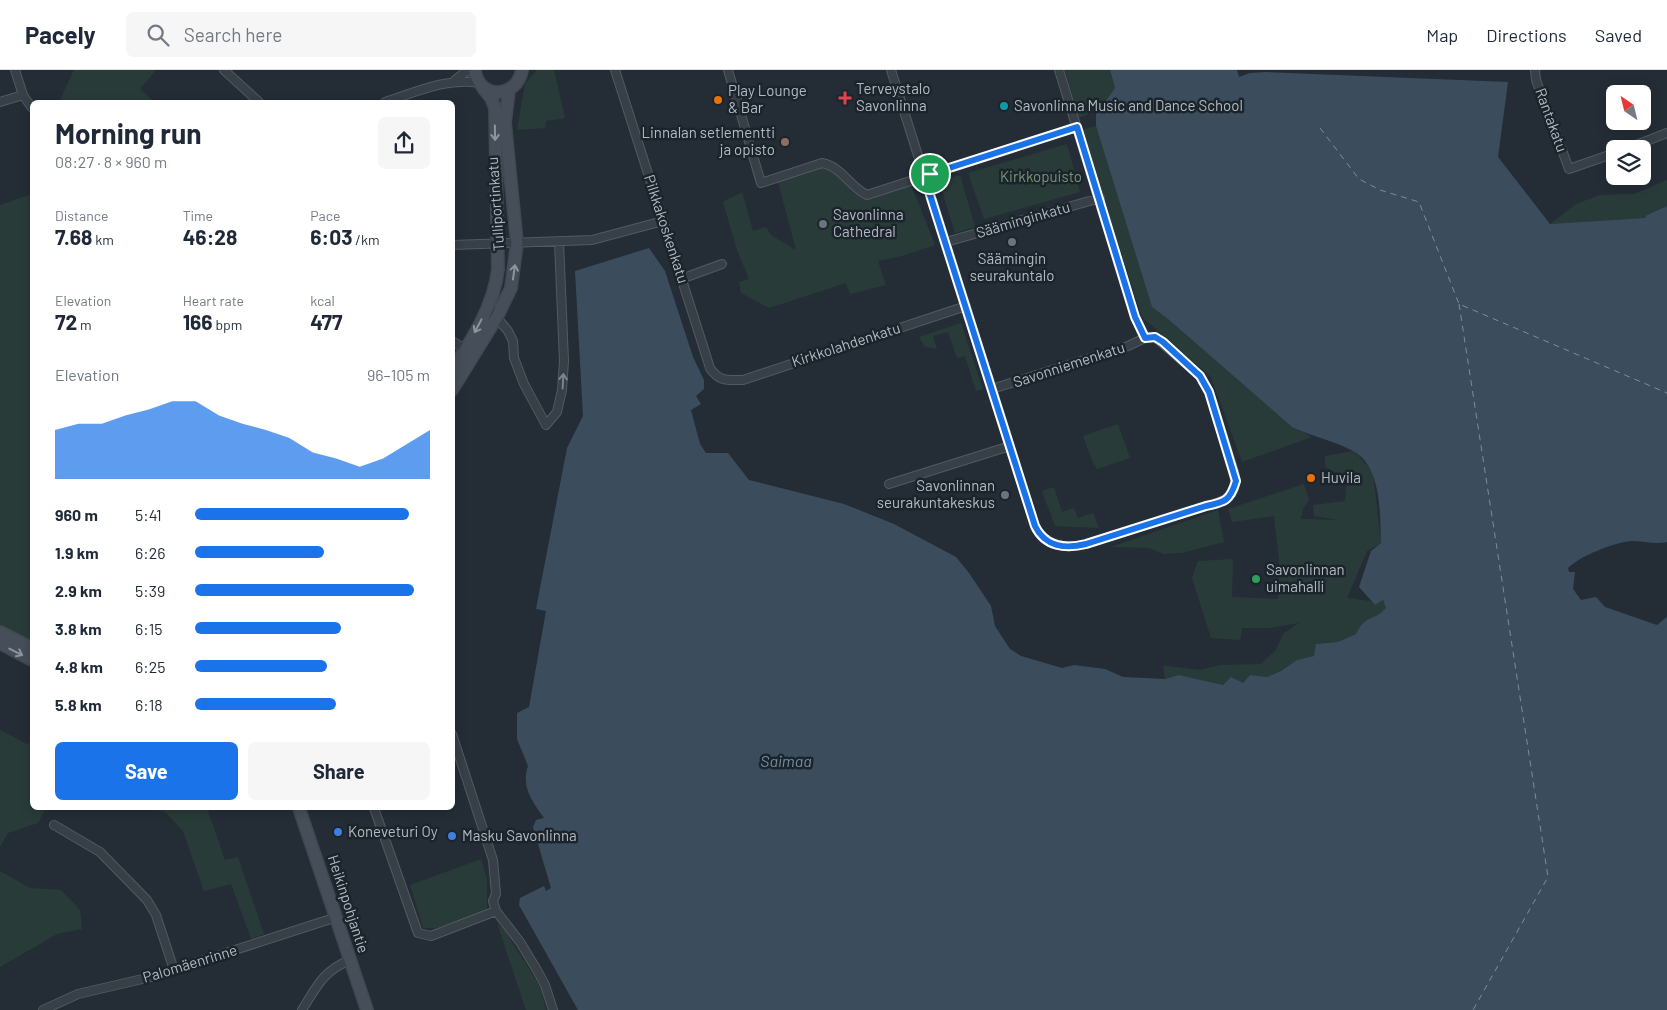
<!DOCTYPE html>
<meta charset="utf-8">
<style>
body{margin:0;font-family:Barlow,sans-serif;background:#f6f6f7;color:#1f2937;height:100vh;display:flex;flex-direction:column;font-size:19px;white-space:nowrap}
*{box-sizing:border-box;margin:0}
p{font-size:16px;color:#747a83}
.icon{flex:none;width:28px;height:28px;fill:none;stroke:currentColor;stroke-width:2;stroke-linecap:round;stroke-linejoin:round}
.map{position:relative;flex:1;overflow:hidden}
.drawer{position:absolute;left:30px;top:30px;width:425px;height:710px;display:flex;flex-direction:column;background:#fff;border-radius:8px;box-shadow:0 2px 12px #0003}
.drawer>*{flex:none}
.needle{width:32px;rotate:325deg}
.controls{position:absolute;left:1606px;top:15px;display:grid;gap:10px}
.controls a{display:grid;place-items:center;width:45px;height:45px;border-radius:8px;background:#fff;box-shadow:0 2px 12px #0003;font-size:25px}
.pin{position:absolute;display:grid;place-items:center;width:42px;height:42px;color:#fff;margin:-21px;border:2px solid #fff;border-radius:50%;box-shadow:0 1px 5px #0007}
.round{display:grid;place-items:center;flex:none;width:52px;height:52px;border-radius:8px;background:#f6f6f7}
.headline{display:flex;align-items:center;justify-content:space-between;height:85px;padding:0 25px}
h1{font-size:28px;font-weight:700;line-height:38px}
.metrics{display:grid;grid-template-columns:repeat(3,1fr);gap:8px;height:85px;padding:5px 25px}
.metrics div{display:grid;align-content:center}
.metrics b{font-size:21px;font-weight:700}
.metrics small{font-size:14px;font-weight:400}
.metrics p{font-size:14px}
.chart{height:140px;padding:10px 25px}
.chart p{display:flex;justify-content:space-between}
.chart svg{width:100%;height:90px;margin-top:5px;fill:#1a73e8;opacity:.7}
.primary-button{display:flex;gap:10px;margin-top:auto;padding:10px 25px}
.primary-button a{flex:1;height:58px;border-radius:8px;background:#1a73e8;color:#fff;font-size:20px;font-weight:700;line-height:58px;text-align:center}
.primary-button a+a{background:#f6f6f7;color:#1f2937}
ul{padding:0 25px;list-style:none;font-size:16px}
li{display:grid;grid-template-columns:80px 60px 1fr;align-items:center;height:38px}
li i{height:12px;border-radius:6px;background:#1a73e8}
header{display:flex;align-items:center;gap:30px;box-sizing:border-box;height:70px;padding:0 25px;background:#fff;border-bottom:1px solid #e0e1e3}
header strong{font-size:24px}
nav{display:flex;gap:28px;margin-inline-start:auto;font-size:18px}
.search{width:350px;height:45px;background:#f6f6f7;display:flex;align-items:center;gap:12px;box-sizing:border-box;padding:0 18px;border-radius:8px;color:#747a83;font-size:19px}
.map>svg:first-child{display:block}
.green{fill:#293b39}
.water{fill:#3b4d5d}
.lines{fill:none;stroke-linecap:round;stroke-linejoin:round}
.ferry{stroke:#768ea3;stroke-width:1;stroke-dasharray:6 5;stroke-linecap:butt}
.street-casing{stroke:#525a61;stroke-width:10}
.secondary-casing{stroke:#404850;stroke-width:14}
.street{stroke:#373f47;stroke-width:8}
.secondary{stroke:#464f59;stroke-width:11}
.oneway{stroke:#8c959e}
.oneway2{stroke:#7b838b}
.route-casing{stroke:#fff;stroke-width:10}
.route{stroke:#1a73e8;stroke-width:6}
.health-dot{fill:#e0444e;stroke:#1c242b;stroke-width:2}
.food-dot{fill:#e8710a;stroke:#1c242b;stroke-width:2}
.culture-dot{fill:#0f9aa8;stroke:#1c242b;stroke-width:2}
.education-dot{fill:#8d6e63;stroke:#1c242b;stroke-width:2}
.worship-dot{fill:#6b7280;stroke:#1c242b;stroke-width:2}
.leisure-dot{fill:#2e9e5b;stroke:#1c242b;stroke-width:2}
.shop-dot{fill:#3f7fe0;stroke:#1c242b;stroke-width:2}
.labels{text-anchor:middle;stroke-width:5;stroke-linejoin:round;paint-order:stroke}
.poi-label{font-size:15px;fill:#b2bac3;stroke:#1c242b;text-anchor:start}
.street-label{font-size:15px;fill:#b2bac3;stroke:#1c242b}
.park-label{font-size:15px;fill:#739678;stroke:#1c242b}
.water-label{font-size:16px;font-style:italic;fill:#768ea3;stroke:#1c242b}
</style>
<header>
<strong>Pacely</strong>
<div class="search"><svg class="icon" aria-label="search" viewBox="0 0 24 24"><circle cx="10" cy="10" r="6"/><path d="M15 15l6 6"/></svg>Search here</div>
<nav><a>Map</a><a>Directions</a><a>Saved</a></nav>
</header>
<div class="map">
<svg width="1667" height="940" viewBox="0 0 1667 940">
<rect width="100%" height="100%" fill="#242d36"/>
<!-- green -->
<path class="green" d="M74,0H156L140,19L154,32H59Z
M537,0H554L565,48L546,51L545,58L517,60L525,14Z
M1065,0H1110L1115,18L1100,39L1079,48Z
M1096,56L1152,237L1168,249L1292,357L1312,367L1242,392L1211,307L1142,247L1081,60Z
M1067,74L1080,122L984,149L968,103Z
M822,93L867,125L910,112L935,175L902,186L878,191L886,215L850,224L846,213L769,238L741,223L739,212L749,209L737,180L723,132L742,122L753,161L766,157L772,166L796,180L777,108Z
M960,105L975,157L955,163L939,111Z
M1667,110V136L1647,145L1645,148L1550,154L1576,134L1600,125L1634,124Z
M32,124V573L0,556V135Z
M961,253L983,319L976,321L965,286L957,288L948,262L933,266L937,279L925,277L919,267Z
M1118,354L1130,388L1097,399L1092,390L1083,366Z
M1354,381L1373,402L1381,473L1367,481L1347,528L1370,531L1375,535L1383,530L1387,538C1374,552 1366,543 1356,564L1338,572L1316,574L1315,586L1297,590L1281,601L1267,607L1250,605L1243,613L1224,615L1179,605L1165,609L1163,596L1159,595L1200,600L1220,595L1261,594L1275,581L1284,563L1299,553L1269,558H1242L1240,570L1211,568L1192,508L1198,491L1233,489L1232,527L1278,529L1279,490L1274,446L1232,452L1228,439L1304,414L1309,430L1303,439L1301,449L1340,450L1314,446L1313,435L1345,431L1347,409L1325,397V386Z
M1054,417L1062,442L1074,438L1078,448L1093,443L1099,458L1055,456L1042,421Z
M1218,440L1224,472L1182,483L1164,484L1149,478L1111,477Z
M0,660L27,674L32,672V738H46L38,753L8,763L0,777Z
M145,738H207L225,790L238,787L264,864L251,869L231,814L204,821L183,761L165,742Z
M481,789L487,809V842L436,858H423L410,815Z
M0,801L30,818L61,820L80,840L82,859L57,864L0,897Z
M497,853L505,861L540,916L546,940H526Z"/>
<!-- water -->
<path class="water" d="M1110,0H1237L1239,7L1250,3L1266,2L1508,12L1498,87L1550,154L1645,148L1647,145L1667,136V472C1655,475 1645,471 1632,471C1615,472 1580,486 1568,498L1569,502H1575L1573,519L1581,530L1596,527L1605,537L1657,555L1667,547V940H578L519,835L520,828L544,816L546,821L551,818L533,757L536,750L544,748C532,731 521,717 528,696L517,669V643L529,637L546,541L536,539L567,378L583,346L575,201L649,178L665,201L693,287L704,310V319L696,326L701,334L691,340L700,374L706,383H728L749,410L844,434L894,454L956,487L969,503L991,536L995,556L1010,579L1021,586L1062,598L1074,595L1105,599L1123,607L1165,609L1179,605L1223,615L1231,607L1243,613L1250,605L1267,607L1281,601L1297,590L1314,586L1316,574L1338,572L1356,564C1366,543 1374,552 1386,538L1383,530L1375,535L1359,517L1371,481L1381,473C1380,445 1382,396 1353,381C1335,371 1311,366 1292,357L1168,249L1152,237L1096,56V42L1100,39L1115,18Z"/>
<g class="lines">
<!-- ferry -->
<path class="ferry" d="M1320,58L1359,109L1380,120L1419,132L1459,234L1667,323
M1459,234L1548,807L1473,940"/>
<defs>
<path id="street" d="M15,0L23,25
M224,0L259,32
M615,0L710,298C719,312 728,310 743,310L966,236
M728,0L761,113L822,93C841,96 850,117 867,125L1077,57
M891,0L1035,456C1045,477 1066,479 1086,474L1206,436C1226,431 1239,426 1234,402L1209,322L1200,306L1155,267L1145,268L1128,276L992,319
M1059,0L1135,247L1145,268
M1535,0L1536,10L1569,99L1615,83
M455,10L468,0
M0,32L23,25L32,38
M385,32C414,23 447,7 479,13
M1626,79L1667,63
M946,172L1100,128
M452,175L592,170L663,151
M681,209L722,194
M488,237L508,261L513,271L514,288L524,314L546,355L557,342L562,320L564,291L559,172
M452,271L468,281
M889,414L1010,376
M452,664L493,790L496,824L493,831L496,841L520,872L537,900L545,915L553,940
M374,738L418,863L431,866L496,841
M54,755L100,782L147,830L156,845L174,900
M43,940L78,924L151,907L337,847
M302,940C317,916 323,901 350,890"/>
<path id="secondary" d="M475,0C478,30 517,29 522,0
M452,300C472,270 494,236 498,199L495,38L491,28L483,18
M452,320L497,247L511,218L517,173L505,53L509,20
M0,562L32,578
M0,573L32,590
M299,738L367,940"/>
</defs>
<!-- street casing -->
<use href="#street" class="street-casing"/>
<!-- secondary casing -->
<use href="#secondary" class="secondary-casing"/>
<!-- street -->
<use href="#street" class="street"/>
<!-- secondary -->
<use href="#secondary" class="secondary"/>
</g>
<!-- one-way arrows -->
<defs><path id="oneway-shaft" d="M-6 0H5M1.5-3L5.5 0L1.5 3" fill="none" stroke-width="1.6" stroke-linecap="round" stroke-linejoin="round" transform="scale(1.25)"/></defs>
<g class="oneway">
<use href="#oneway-shaft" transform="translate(495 63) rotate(89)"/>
<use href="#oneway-shaft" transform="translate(514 202) rotate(-82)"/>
<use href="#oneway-shaft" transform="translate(478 256) rotate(118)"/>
<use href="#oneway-shaft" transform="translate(16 582) rotate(27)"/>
</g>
<use class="oneway2" href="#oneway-shaft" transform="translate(563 311) rotate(-87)"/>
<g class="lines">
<defs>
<path id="route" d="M1077,57L1135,247L1145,268L1155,267L1163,272L1200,306L1209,322L1236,411C1230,431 1225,432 1206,436L1086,474C1066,479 1045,477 1035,456L924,106Z"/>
</defs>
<!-- route casing -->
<use href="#route" class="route-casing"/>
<!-- route -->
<use href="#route" class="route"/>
</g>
<!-- markers -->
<path class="health-dot" d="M842.5 20.5h5v5h5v5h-5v5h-5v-5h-5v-5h5z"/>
<g class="food-dot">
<circle cx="718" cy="30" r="5"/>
<circle cx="1311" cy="408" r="5"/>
</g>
<circle class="culture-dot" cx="1004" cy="36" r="5"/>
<circle class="education-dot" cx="785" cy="72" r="5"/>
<g class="worship-dot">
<circle cx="823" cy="154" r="5"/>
<circle cx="1012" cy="172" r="5"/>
<circle cx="1005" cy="425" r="5"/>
</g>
<circle class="leisure-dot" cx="1256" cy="509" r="5"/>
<g class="shop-dot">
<circle cx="338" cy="762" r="5"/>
<circle cx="452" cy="766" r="5"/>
</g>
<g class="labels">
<!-- poi labels -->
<g class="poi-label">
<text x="856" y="24">Terveystalo<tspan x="856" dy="17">Savonlinna</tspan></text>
<text x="728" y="26">Play Lounge<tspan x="728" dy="17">&amp; Bar</tspan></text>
<text x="1014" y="41">Savonlinna Music and Dance School</text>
<text x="775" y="68" text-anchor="end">Linnalan setlementti<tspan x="775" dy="17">ja opisto</tspan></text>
<text x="833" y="150">Savonlinna<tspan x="833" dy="17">Cathedral</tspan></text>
<text x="1012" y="194" text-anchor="middle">Säämingin<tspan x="1012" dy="17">seurakuntalo</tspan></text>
<text x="1321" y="413">Huvila</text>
<text x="995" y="421" text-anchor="end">Savonlinnan<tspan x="995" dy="17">seurakuntakeskus</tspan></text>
<text x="1266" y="505">Savonlinnan<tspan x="1266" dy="17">uimahalli</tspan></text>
<text x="348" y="767">Koneveturi Oy</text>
<text x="462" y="771">Masku Savonlinna</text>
</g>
<!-- street labels -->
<g class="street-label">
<text transform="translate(1551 50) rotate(70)" y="5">Rantakatu</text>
<text transform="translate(496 134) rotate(-94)" y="5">Tulliportinkatu</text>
<text transform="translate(1023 150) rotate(-16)" y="5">Sääminginkatu</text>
<text transform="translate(666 159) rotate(72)" y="5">Pilkkakoskenkatu</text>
<text transform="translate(846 275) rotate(-18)" y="5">Kirkkolahdenkatu</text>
<text transform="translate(1069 295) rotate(-18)" y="5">Savonniemenkatu</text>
<text transform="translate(348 834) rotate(72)" y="5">Heikinpohjantie</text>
<text transform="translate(190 894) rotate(-17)" y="5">Palomäenrinne</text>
</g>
<!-- park labels -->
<g class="park-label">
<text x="1041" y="112">Kirkkopuisto</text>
</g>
<!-- water labels -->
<g class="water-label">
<text x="786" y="697">Saimaa</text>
</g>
</g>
</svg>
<div class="controls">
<a><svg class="needle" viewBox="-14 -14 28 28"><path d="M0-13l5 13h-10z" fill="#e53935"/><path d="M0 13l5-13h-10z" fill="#747a83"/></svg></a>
<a><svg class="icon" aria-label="layers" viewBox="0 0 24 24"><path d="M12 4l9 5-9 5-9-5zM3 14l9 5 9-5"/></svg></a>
</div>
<div class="pin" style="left:930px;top:104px;background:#1e9e55"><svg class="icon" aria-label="arrive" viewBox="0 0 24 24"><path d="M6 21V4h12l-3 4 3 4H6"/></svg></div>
<section class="drawer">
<div class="headline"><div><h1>Morning run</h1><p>08:27 · 8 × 960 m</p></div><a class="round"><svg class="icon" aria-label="share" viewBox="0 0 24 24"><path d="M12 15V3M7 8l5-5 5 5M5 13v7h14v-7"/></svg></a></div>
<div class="metrics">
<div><p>Distance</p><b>7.68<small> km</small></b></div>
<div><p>Time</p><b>46:28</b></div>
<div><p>Pace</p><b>6:03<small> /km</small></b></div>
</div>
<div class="metrics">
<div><p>Elevation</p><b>72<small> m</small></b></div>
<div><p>Heart rate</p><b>166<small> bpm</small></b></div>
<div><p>kcal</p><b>477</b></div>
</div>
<div class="chart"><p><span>Elevation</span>96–105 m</p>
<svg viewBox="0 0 160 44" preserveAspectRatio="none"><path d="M0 44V20L10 17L20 17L30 13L40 10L50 6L60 6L70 13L80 17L90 20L100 24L110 31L120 34L130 38L140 34L150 27L160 20V44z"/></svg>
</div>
<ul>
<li><b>960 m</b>5:41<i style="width:91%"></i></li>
<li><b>1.9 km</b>6:26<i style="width:55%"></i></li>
<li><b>2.9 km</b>5:39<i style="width:93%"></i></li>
<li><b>3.8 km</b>6:15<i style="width:62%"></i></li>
<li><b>4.8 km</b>6:25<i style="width:56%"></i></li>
<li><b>5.8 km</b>6:18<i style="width:60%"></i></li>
</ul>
<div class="primary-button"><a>Save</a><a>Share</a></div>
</section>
</div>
